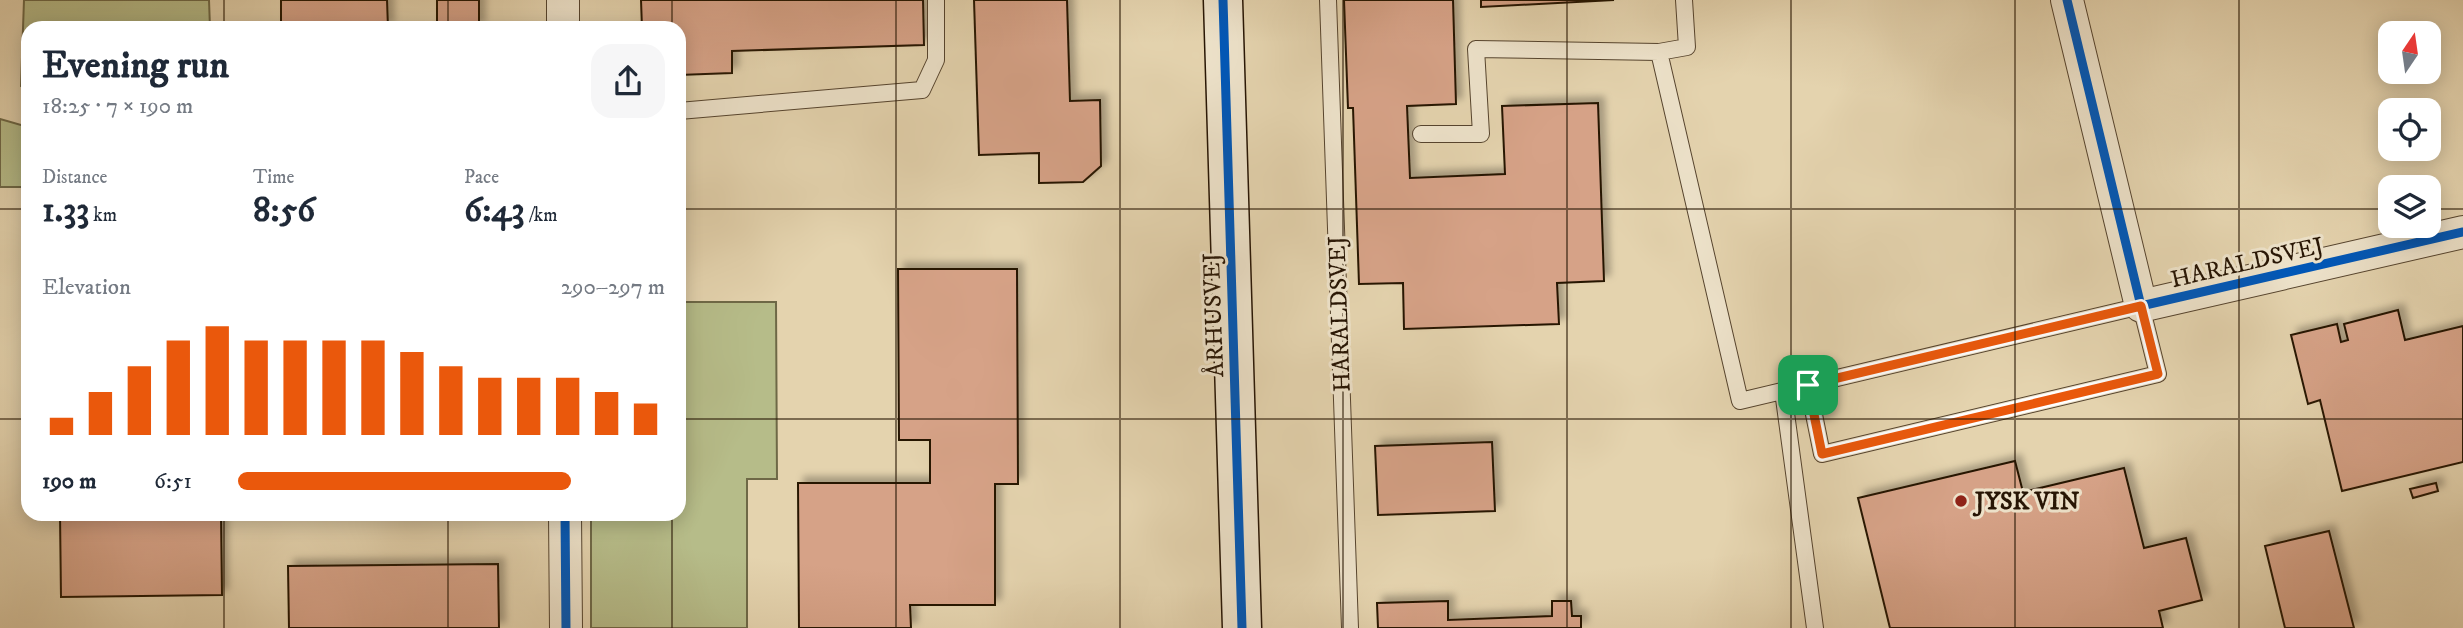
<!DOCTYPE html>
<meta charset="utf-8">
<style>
body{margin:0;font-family:"IM FELL DW Pica",serif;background:#f6f6f7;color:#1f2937;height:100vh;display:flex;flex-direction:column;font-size:26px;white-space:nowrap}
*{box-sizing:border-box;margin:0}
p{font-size:23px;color:#747a83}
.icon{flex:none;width:38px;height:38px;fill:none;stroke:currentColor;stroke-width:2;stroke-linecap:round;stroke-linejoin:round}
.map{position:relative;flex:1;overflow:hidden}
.sheet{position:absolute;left:21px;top:21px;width:665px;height:500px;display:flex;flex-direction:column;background:#fff;border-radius:21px;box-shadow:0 4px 18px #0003}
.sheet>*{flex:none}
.needle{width:46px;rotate:13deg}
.buttons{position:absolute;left:2378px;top:21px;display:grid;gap:14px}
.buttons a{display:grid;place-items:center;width:63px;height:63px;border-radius:14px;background:#fff;box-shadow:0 4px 18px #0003;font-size:35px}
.pin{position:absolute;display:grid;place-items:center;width:60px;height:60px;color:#fff;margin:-30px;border-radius:14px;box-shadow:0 4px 10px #0006}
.round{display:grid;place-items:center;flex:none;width:74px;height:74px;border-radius:21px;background:#f6f6f7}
.summary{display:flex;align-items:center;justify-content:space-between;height:119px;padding:0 21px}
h1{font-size:38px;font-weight:700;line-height:52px}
.stats{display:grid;grid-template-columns:repeat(3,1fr);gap:10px;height:119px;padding:7px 21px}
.stats div{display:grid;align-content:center}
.stats b{font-size:35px;font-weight:700}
.stats small{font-size:19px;font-weight:400}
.stats p{font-size:19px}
.chart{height:196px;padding:14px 21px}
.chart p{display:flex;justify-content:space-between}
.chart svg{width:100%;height:126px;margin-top:7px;stroke:#ea580c;stroke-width:6}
ul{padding:0 21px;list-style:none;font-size:23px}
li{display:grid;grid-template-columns:112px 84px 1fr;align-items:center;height:52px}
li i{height:18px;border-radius:9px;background:#ea580c}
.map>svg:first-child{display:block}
.green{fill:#b6bc89;stroke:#6e6846;stroke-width:2}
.building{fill:#d6a287;stroke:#271504;stroke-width:2;filter:url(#shadow)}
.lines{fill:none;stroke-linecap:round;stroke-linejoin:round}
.lane-casing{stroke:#56442e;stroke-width:18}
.street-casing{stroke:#56442e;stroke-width:34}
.secondary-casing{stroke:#271504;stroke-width:41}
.lane{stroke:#ede2ca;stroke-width:16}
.street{stroke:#ede2ca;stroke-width:32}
.secondary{stroke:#ede2ca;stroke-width:38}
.cycleway-casing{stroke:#ede2ca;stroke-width:13}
.cycleway{stroke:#0057b8;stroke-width:9}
.route-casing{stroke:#fff;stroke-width:14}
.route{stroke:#ea580c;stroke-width:9}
.grid{fill:none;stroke:#271504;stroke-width:2;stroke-opacity:0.55}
.poi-dot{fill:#8f2418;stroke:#ede2ca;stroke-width:2.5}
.labels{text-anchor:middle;stroke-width:6;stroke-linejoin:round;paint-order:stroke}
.street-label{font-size:24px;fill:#271504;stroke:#ede2ca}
.poi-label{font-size:24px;font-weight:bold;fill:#271504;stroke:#ede2ca;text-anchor:start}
</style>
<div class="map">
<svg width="2463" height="628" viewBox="0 0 2463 628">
<defs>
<filter id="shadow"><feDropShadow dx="6" dy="-6" stdDeviation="3.5" flood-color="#0004"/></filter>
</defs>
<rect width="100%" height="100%" fill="#e4d3ae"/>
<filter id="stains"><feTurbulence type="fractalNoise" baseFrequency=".00286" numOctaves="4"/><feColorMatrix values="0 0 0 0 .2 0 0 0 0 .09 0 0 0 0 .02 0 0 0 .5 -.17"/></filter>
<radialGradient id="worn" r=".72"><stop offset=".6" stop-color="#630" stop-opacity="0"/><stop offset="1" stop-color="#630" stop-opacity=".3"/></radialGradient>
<!-- green -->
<path class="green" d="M24,0H209L210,28H28V89L21,86Z
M0,119L28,127V187H0Z
M679,302H776L777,479H747V628H591V515L679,514Z"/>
<!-- building -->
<path class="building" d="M281,0H387L388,28H281Z
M437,0H479V28H437Z
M641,0H923L924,45L732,51V73L679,75V28H642Z
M974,0H1067L1070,101L1100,100L1101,166L1083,182L1039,183V153L979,155Z
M1344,0H1453L1456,104L1407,106L1410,178L1505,174L1502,106L1598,103L1604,281L1557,283L1559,324L1404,329L1403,283L1359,284L1353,108H1348Z
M1481,0H1614L1481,7Z
M898,269H1017L1018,484H995V605H910L911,628H799L798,483H930V440H899Z
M2398,310L2405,340L2463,326V462L2342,491L2320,400L2308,404L2291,335L2337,324L2341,342L2348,340L2344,324Z
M1492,442L1495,511L1378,515L1375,446Z
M2015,461L2023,492L2124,468L2144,548L2186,538L2202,600L2159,611L2163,628H1890L1858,498Z
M2436,483L2438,491L2413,498L2410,489Z
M60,514H221L222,595L61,597Z
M2329,531L2354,628H2285L2265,546Z
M498,564L499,628H289L288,566Z
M1448,601V620L1552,616V601H1571L1572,616H1581V628H1378L1377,603Z"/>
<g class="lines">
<defs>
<path id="lane" d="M1328,0L1350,628
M1659,52L1740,401L2141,306L2158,374L1822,454L1808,385
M679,111L922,90L936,60V0
M1421,134H1481L1476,49L1659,52L1687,47L1684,0
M1783,391L1815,628"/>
<path id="street" d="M2067,0L2141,306L2463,232
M563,28V0
M565,514L566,628"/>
<path id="secondary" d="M1223,0L1242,628"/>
</defs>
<!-- lane casing -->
<use href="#lane" class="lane-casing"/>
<!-- street casing -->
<use href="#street" class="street-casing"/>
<!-- secondary casing -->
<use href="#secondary" class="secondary-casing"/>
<!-- lane -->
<use href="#lane" class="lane"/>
<!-- street -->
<use href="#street" class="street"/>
<!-- secondary -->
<use href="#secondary" class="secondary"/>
<defs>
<path id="cycleway" d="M1223,0L1242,628
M2067,0L2141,306L2463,232
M565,514L566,628"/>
</defs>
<!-- cycleway casing -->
<use href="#cycleway" class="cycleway-casing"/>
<!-- cycleway -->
<use href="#cycleway" class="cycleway"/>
</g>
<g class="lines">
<defs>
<path id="route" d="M2141,306L2158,374L1822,454L1808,385Z"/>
</defs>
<!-- route casing -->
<use href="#route" class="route-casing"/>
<!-- route -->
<use href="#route" class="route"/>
</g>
<!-- grid -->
<path class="grid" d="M224,0V28M448,0V28M672,0V28M896,0V628M1120,0V628M1343,0V628M1567,0V628M1791,0V628M2015,0V628M2239,0V628M0,209H28M679,209H2390M2429,209H2463M0,419H28M679,419H2463M224,514V628M448,514V628M672,514V628"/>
<!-- markers -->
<circle class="poi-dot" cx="1961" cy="501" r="7"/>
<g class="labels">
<!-- street labels -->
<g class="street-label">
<text transform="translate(2247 262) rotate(-13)" y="8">HARALDSVEJ</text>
<text transform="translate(1339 314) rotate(-92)" y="8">HARALDSVEJ</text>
<text transform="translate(1213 315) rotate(-92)" y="8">ÅRHUSVEJ</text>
</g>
<!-- poi labels -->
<g class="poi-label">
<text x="1975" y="509">JYSK VIN</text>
</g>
</g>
<rect width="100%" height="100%" filter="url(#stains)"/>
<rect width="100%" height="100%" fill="url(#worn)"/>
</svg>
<div class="buttons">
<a><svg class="needle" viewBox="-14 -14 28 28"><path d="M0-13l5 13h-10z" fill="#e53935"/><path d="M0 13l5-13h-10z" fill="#747a83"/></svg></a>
<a><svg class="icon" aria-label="locate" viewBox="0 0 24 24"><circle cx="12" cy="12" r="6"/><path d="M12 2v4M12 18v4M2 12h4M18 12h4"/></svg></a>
<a><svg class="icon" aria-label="layers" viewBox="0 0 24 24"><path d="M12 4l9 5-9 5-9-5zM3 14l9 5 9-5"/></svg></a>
</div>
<div class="pin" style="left:1808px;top:385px;background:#1e9e55"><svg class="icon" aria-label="arrive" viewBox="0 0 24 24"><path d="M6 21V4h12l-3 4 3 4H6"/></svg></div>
<section class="sheet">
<div class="summary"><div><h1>Evening run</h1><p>18:25 · 7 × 190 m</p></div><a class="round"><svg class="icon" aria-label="share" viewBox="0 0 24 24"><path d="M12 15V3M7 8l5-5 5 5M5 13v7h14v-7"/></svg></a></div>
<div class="stats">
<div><p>Distance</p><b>1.33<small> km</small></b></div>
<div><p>Time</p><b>8:56</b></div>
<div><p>Pace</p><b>6:43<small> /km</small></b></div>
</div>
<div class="chart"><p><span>Elevation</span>290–297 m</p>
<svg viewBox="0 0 160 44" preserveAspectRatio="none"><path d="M5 44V38M15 44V29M25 44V20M35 44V11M45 44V6M55 44V11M65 44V11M75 44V11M85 44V11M95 44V15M105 44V20M115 44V24M125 44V24M135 44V24M145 44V29M155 44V33"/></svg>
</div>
<ul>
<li><b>190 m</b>6:51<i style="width:78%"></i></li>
</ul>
</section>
</div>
